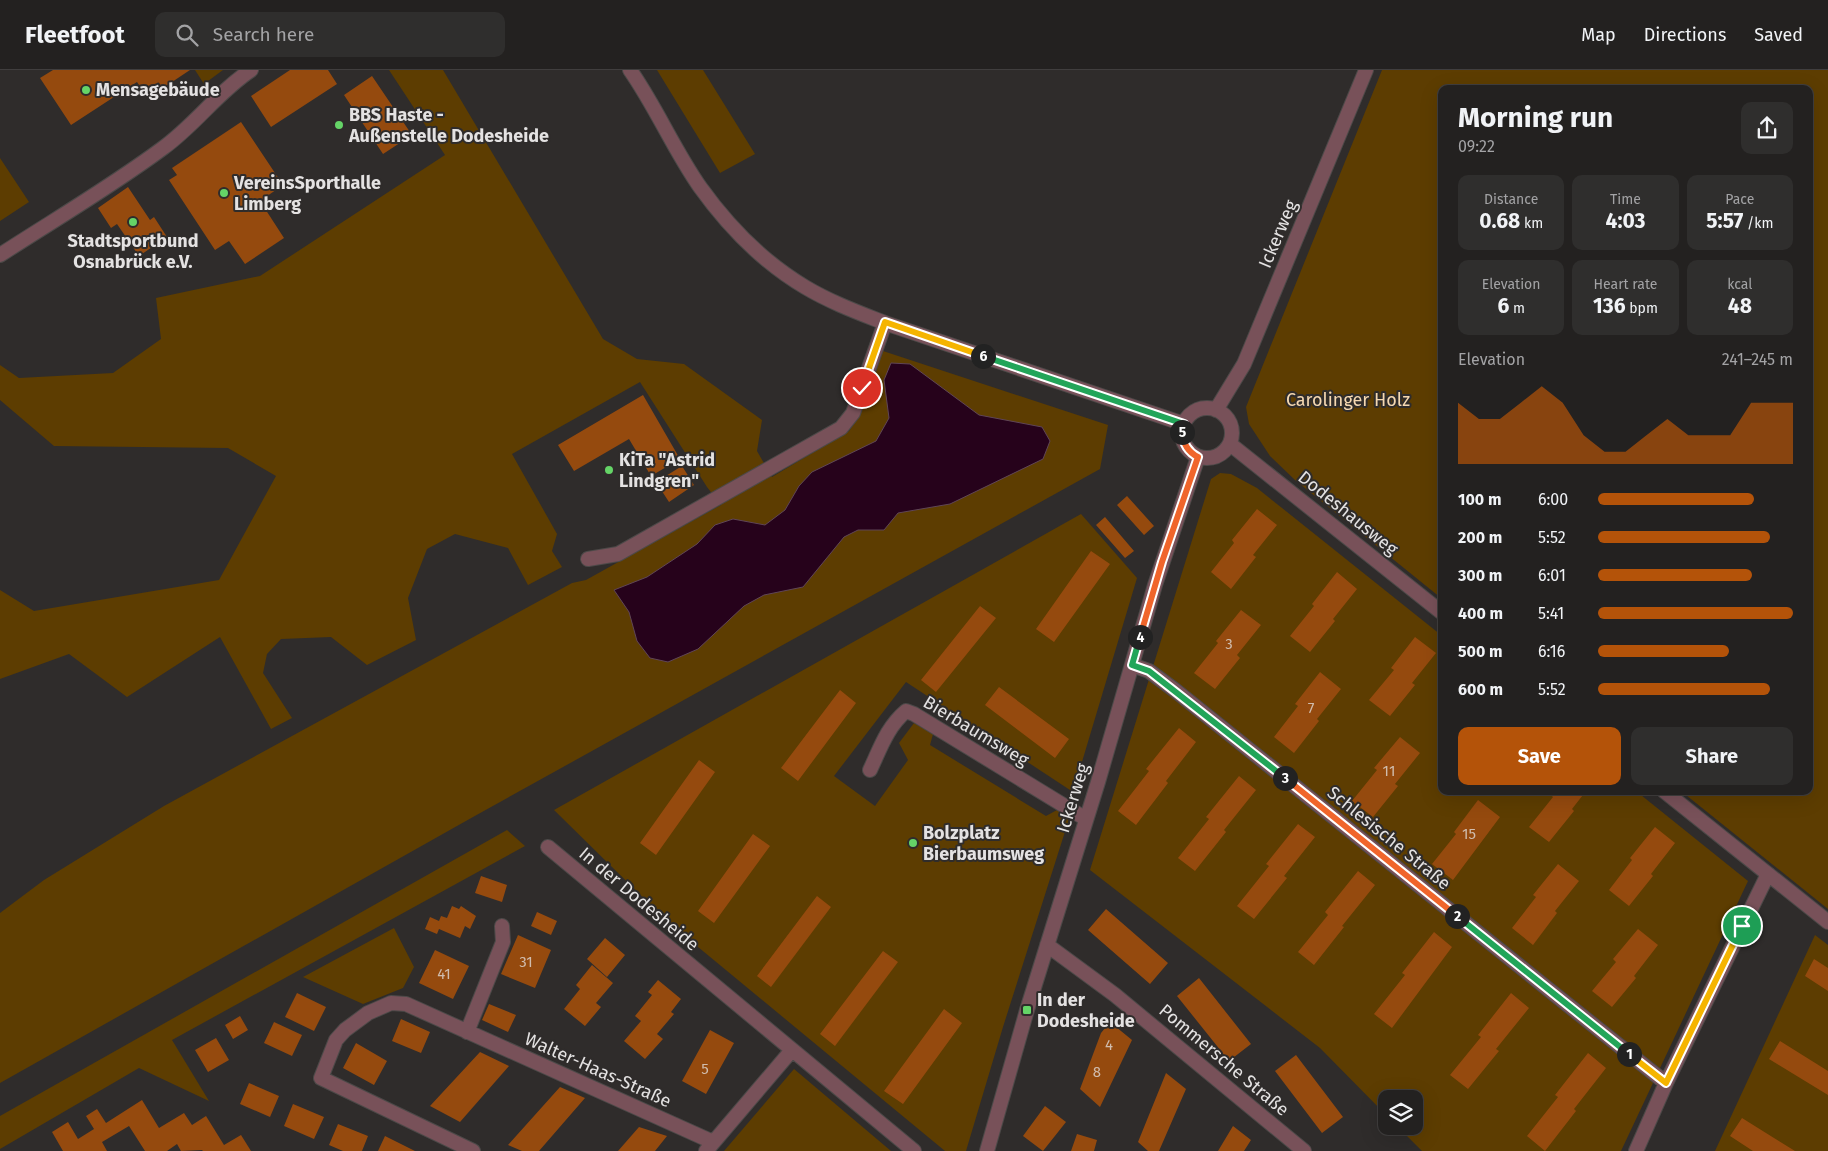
<!DOCTYPE html>
<meta charset="utf-8">
<style>
body{margin:0;font-family:"Fira Sans",sans-serif;background:#2f2e2d;color:#f1f3f6;height:100vh;display:flex;flex-direction:column;font-size:19px;white-space:nowrap}
*{box-sizing:border-box;margin:0}
p{font-size:16px;color:#a3a3a5}
.icon{flex:none;width:28px;height:28px;fill:none;stroke:currentColor;stroke-width:2;stroke-linecap:round;stroke-linejoin:round}
.map{position:relative;flex:1;overflow:hidden}
.details{position:absolute;left:1438px;top:15px;width:375px;height:710px;display:flex;flex-direction:column;background:#232120;border-radius:10px;box-shadow:0 5px 20px #0002,0 0 0 1px #403e3e}
.details>*{flex:none}
.controls{position:absolute;left:1378px;top:1020px;display:grid;gap:10px}
.controls a{display:grid;place-items:center;width:45px;height:45px;border-radius:10px;background:#232120;box-shadow:0 5px 20px #0002,0 0 0 1px #403e3e;font-size:25px}
.pin{position:absolute;display:grid;place-items:center;width:42px;height:42px;color:#fff;margin:-21px;border:2px solid #fff;border-radius:50%;box-shadow:0 1px 5px #0007}
.km{position:absolute;width:25px;height:25px;margin:-12px;border-radius:50%;background:#222;color:#fff;font-size:14px;line-height:25px;text-align:center}
.round{display:grid;place-items:center;flex:none;width:52px;height:52px;border-radius:10px;background:#2f2e2d}
.summary{display:flex;align-items:center;justify-content:space-between;height:85px;padding:0 20px}
h1{font-size:28px;font-weight:700;line-height:38px}
.metrics{display:grid;grid-template-columns:repeat(3,1fr);gap:8px;height:85px;padding:5px 20px}
.metrics div{display:grid;align-content:center;border-radius:10px;background:#2f2e2d;text-align:center}
.metrics b{font-size:21px;font-weight:700}
.metrics small{font-size:14px;font-weight:400}
.metrics p{font-size:14px}
.chart{height:140px;padding:10px 20px}
.chart p{display:flex;justify-content:space-between}
.chart svg{width:100%;height:90px;margin-top:5px;fill:#b45309;opacity:.7}
.cta{display:flex;gap:10px;margin-top:auto;padding:10px 20px}
.cta a{flex:1;height:58px;border-radius:10px;background:#b45309;color:#fff;font-size:20px;font-weight:700;line-height:58px;text-align:center}
.cta a+a{background:#2f2e2d;color:#f1f3f6}
ul{padding:0 20px;list-style:none;font-size:16px}
li{display:grid;grid-template-columns:80px 60px 1fr;align-items:center;height:38px}
li i{height:12px;border-radius:6px;background:#b45309}
header{display:flex;align-items:center;gap:30px;box-sizing:border-box;height:70px;padding:0 25px;background:#232120;border-bottom:1px solid #403e3e}
header strong{font-size:24px}
nav{display:flex;gap:28px;margin-inline-start:auto;font-size:18px}
.search{width:350px;height:45px;background:#2f2e2d;display:flex;align-items:center;gap:12px;box-sizing:border-box;padding:0 18px;border-radius:10px;color:#a3a3a5;font-size:19px}
.map>svg:first-child{display:block}
.green{fill:#5d3d01}
.water{fill:#26021b;stroke:#5f4557}
.building{fill:#954a0e}
.lines{fill:none;stroke-linecap:round;stroke-linejoin:round}
.minor-casing{stroke:#4c4948;stroke-width:16}
.minor{stroke:#785159;stroke-width:14}
.split-1-casing{stroke:#fff;stroke-width:10}
.split-2-casing{stroke:#fff;stroke-width:10}
.split-3-casing{stroke:#fff;stroke-width:10}
.split-4-casing{stroke:#fff;stroke-width:10}
.split-5-casing{stroke:#fff;stroke-width:10}
.split-6-casing{stroke:#fff;stroke-width:10}
.split-7-casing{stroke:#fff;stroke-width:10}
.split-1{stroke:#f5b400;stroke-width:6}
.split-2{stroke:#22a559;stroke-width:6}
.split-3{stroke:#f0652b;stroke-width:6}
.split-4{stroke:#22a559;stroke-width:6}
.split-5{stroke:#f0652b;stroke-width:6}
.split-6{stroke:#22a559;stroke-width:6}
.split-7{stroke:#f5b400;stroke-width:6}
.poi-dot{fill:#65d467;stroke:#2f2c2b;stroke-width:2}
.labels{text-anchor:middle;stroke-width:4;stroke-linejoin:round;paint-order:stroke}
.number-label{font-size:15px;fill:#d0bcad}
.poi-label{font-size:18px;font-weight:bold;fill:#e4e2e2;stroke:#2f2c2b;text-anchor:start}
.street-label{font-size:18px;fill:#e4e2e2;stroke:#2f2c2b}
.park-label{font-size:18px;fill:#f5d8b1;stroke:#2f2c2b}
</style>
<header>
<strong>Fleetfoot</strong>
<div class="search"><svg class="icon" aria-label="search" viewBox="0 0 24 24"><circle cx="10" cy="10" r="6"/><path d="M15 15l6 6"/></svg>Search here</div>
<nav><a>Map</a><a>Directions</a><a>Saved</a></nav>
</header>
<div class="map">
<svg width="1828" height="1081" viewBox="0 0 1828 1081">
<rect width="100%" height="100%" fill="#2f2c2b"/>
<!-- green -->
<path class="green" d="M195,0H223L204,14Z
M389,0H443L603,269L637,289L684,294L762,350L757,381L772,407L849,361L860,345L883,281L1108,355L1100,399L473,747L0,1013V843L44,810L164,736L572,513L586,510L721,435L707,417L640,312L512,384L557,464L552,481L562,497L528,515L508,478L455,464L427,479L408,528L416,570L367,595L331,567L281,569L267,584L263,603L292,648L271,659L220,567L127,627L69,584L0,609V520L34,541L219,510L276,406L228,378L54,376L0,330V295L19,308L113,303L161,269L156,228L260,206L445,85Z
M657,0H703L755,84L720,103Z
M1382,0H1828V839L1681,721H1809V19H1441V528L1295,410L1270,386L1249,354L1246,337Z
M0,88L29,132L0,151Z
M1220,403L1231,404L1257,418L1441,565V721H1636L1748,811L1621,1081H1422L1397,1056H1414V1029H1386V1045L1320,978L1090,800L1211,409Z
M1081,444L1137,508L1073,722L906,612L834,706L875,736L908,690L899,673L914,653L933,664L930,675L1046,746L1057,740L1069,749L1003,957L966,1081H945L669,853L554,740Z
M507,760L525,776L172,970L209,1031L139,998L0,1079V1046Z
M394,858L414,897L403,918L363,934L303,907Z
M1815,865L1828,875V1081H1715Z
M794,999L891,1081H724Z"/>
<!-- water -->
<path class="water" d="M891,293L910,294L979,345L1042,357L1050,371L1043,389L950,434L898,443L884,460H858L844,467L803,517L764,525L744,536L698,579L668,592L650,588L637,571L629,542L614,520L647,507L697,474L715,455L733,449L765,455L785,440L799,416L812,402L876,371L889,348L884,310Z"/>
<!-- building -->
<path class="building" d="M53,0H190L148,28L137,12L71,55L40,8Z
M290,0H328L337,14L271,57L251,26Z
M372,6L412,65L383,84L344,25Z
M241,52L283,115L260,131L284,168L245,194L229,171L215,180L169,110L177,105L172,98Z
M128,117L150,150L154,147L167,167L139,186L117,154L111,158L98,138Z
M643,325L680,389L651,406L629,369L574,401L558,375Z
M682,396L694,415L669,432L656,412Z
M1127,426L1154,456L1144,465L1117,435Z
M1257,439L1277,455L1253,485L1256,487L1231,519L1211,502L1234,473L1232,470Z
M1105,447L1134,481L1125,488L1096,455Z
M1091,481L1110,494L1054,572L1036,559Z
M1337,502L1357,519L1333,549L1335,551L1310,582L1290,566L1314,536L1312,534Z
M980,536L996,548L936,622L921,610Z
M1241,540L1261,555L1237,585L1240,588L1215,619L1194,603L1218,573L1216,571Z
M1415,567L1436,583L1412,613L1415,615L1390,646L1369,630L1394,600L1391,598Z
M1320,602L1341,619L1317,649L1319,651L1294,683L1274,667L1298,636L1295,634Z
M999,617L1069,669L1055,688L985,635Z
M840,620L856,633L798,711L781,698Z
M1179,658L1196,672L1166,711L1168,713L1136,755L1118,741L1149,701L1146,699Z
M1400,667L1420,683L1395,714L1398,716L1373,747L1352,731L1377,700L1374,698Z
M699,690L715,702L656,785L640,773Z
M1239,706L1256,720L1224,760L1226,762L1195,801L1178,788L1209,749L1206,747Z
M1553,721H1586L1572,739L1574,741L1549,772L1529,757L1553,727L1550,724Z
M1478,730L1500,747L1453,810L1432,794L1456,764L1454,762Z
M1298,754L1315,767L1284,806L1287,808L1254,849L1237,836L1269,796L1266,794Z
M1655,757L1675,773L1651,804L1653,806L1629,836L1609,820L1632,790L1630,788Z
M753,764L770,776L714,853L698,841Z
M1558,794L1579,811L1555,841L1557,843L1533,875L1512,858L1536,827L1533,825Z
M1358,801L1375,815L1342,856L1344,857L1314,895L1298,882L1328,845L1325,842Z
M481,806L507,815L502,832L475,823Z
M817,826L831,837L771,917L757,906Z
M452,836L459,839L461,836L476,846L470,859L465,856L460,868L439,859L437,864L425,859L430,847L439,851L441,846L447,848Z
M1106,839L1168,893L1150,914L1088,860Z
M537,842L557,851L551,865L531,856Z
M1638,859L1658,875L1634,906L1636,908L1612,937L1592,921L1616,892L1613,889Z
M1434,862L1452,877L1392,958L1374,944L1405,905L1402,903Z
M518,865L551,880L535,918L501,904Z
M605,868L625,885L607,907L587,889Z
M435,880L469,896L453,929L419,913Z
M883,881L898,892L835,976L820,964Z
M1814,889L1828,898V921L1805,906Z
M592,895L613,913L596,933L601,937L585,956L564,939L580,919L576,915Z
M1199,908L1251,974L1229,991L1177,926Z
M658,910L681,929L671,942L674,944L657,964L663,969L645,989L624,971L641,951L635,946L652,925L648,922Z
M297,923L326,937L314,961L285,947Z
M1511,923L1529,938L1496,979L1499,981L1468,1019L1450,1005L1481,967L1478,965Z
M489,934L516,945L508,962L482,950Z
M944,939L962,953L903,1034L884,1021Z
M240,946L248,960L233,969L225,955Z
M401,949L430,962L421,983L392,971Z
M274,952L302,965L292,986L264,973Z
M1110,952L1132,970L1100,1037L1080,1019L1101,963Z
M710,960L734,973L706,1024L682,1011Z
M216,968L229,990L208,1002L195,980Z
M1780,971L1828,1001V1025L1769,989Z
M356,973L387,991L374,1015L343,998Z
M480,982L509,996L460,1052L430,1036Z
M1588,983L1606,998L1574,1039L1576,1041L1545,1081L1527,1066L1558,1027L1555,1025Z
M1296,985L1343,1047L1322,1063L1275,1001Z
M1166,1003L1186,1019L1159,1081H1148L1138,1072Z
M249,1013L279,1026L270,1047L240,1034Z
M560,1017L585,1028L539,1081H522L508,1075Z
M142,1030L159,1058L184,1043L192,1055L206,1046L224,1075L241,1065L251,1081H203L202,1080L181,1081L177,1074L167,1081H145L129,1056L102,1072L107,1081H63L52,1062L68,1052L78,1069L94,1059L86,1046L97,1039L106,1053Z
M293,1034L324,1047L314,1069L284,1056Z
M1045,1036L1066,1052L1043,1081L1023,1066Z
M1742,1048L1795,1081H1753L1730,1066Z
M338,1054L368,1066L362,1081H343L329,1075Z
M1233,1056L1251,1070L1244,1081H1218Z
M639,1057L667,1066L655,1081H618Z
M1077,1064L1097,1070L1094,1081H1071Z
M385,1066L415,1081H378Z"/>
<g class="lines">
<defs>
<path id="minor" d="M630,0C656,37 674,80 700,117C728,156 763,192 805,217C830,232 857,242 885,253L1184,354
M0,185C54,150 112,116 163,78C195,55 218,22 251,0
M1182 363a25 25 0 1 1 50 0a25 25 0 1 1-50 0Z
M1216,340L1244,294L1366,0
M1230,374L1441,542
M588,489L618,484L841,358L853,343L885,253
M1132,595L1149,601L1176,621L1558,927L1666,1013
M870,700C880,679 887,657 906,641L914,644L1086,749
M1664,721L1828,852
M548,777L914,1081
M1047,875L1115,925L1304,1081
M467,962L503,872L502,856
M473,1081L321,1008L336,970L345,960L368,943L391,933L406,934L713,1072
M706,1081L792,980
M987,1081L1027,940L1098,712L1155,515L1198,387
M1636,1081L1666,1013L1768,804"/>
</defs>
<!-- minor casing -->
<use href="#minor" class="minor-casing"/>
<!-- minor -->
<use href="#minor" class="minor"/>
</g>
<g class="lines">
<defs>
<path id="split-1" d="M1629,984L1666,1013L1742,856"/>
<path id="split-2" d="M1457,846L1629,984"/>
<path id="split-3" d="M1285,708L1457,846"/>
<path id="split-4" d="M1140,567L1132,595L1149,601L1285,708"/>
<path id="split-5" d="M1140,567L1162,492L1198,387C1188,382 1183,374 1182,362"/>
<path id="split-6" d="M983,286L1184,354L1182,362"/>
<path id="split-7" d="M862,318L885,252L983,286"/>
</defs>
<!-- split-1 casing -->
<use href="#split-1" class="split-1-casing"/>
<!-- split-2 casing -->
<use href="#split-2" class="split-2-casing"/>
<!-- split-3 casing -->
<use href="#split-3" class="split-3-casing"/>
<!-- split-4 casing -->
<use href="#split-4" class="split-4-casing"/>
<!-- split-5 casing -->
<use href="#split-5" class="split-5-casing"/>
<!-- split-6 casing -->
<use href="#split-6" class="split-6-casing"/>
<!-- split-7 casing -->
<use href="#split-7" class="split-7-casing"/>
<!-- split-1 -->
<use href="#split-1" class="split-1"/>
<!-- split-2 -->
<use href="#split-2" class="split-2"/>
<!-- split-3 -->
<use href="#split-3" class="split-3"/>
<!-- split-4 -->
<use href="#split-4" class="split-4"/>
<!-- split-5 -->
<use href="#split-5" class="split-5"/>
<!-- split-6 -->
<use href="#split-6" class="split-6"/>
<!-- split-7 -->
<use href="#split-7" class="split-7"/>
</g>
<!-- markers -->
<g class="poi-dot">
<circle cx="86" cy="20" r="5"/>
<circle cx="339" cy="55" r="5"/>
<circle cx="224" cy="123" r="5"/>
<circle cx="133" cy="152" r="5"/>
<circle cx="609" cy="400" r="5"/>
<circle cx="913" cy="773" r="5"/>
<rect x="1022" y="935" width="10" height="10" rx="2.5"/>
</g>
<g class="labels">
<!-- number labels -->
<g class="number-label">
<text x="1229" y="579">3</text>
<text x="1311" y="643">7</text>
<text x="1389" y="706">11</text>
<text x="1469" y="769">15</text>
<text x="526" y="897">31</text>
<text x="444" y="909">41</text>
<text x="1109" y="980">4</text>
<text x="705" y="1004">5</text>
<text x="1097" y="1007">8</text>
</g>
<!-- poi labels -->
<g class="poi-label">
<text x="96" y="26">Mensagebäude</text>
<text x="349" y="51">BBS Haste -<tspan x="349" dy="21">Außenstelle Dodesheide</tspan></text>
<text x="234" y="119">VereinsSporthalle<tspan x="234" dy="21">Limberg</tspan></text>
<text x="133" y="177" text-anchor="middle">Stadtsportbund<tspan x="133" dy="21">Osnabrück e.V.</tspan></text>
<text x="619" y="396">KiTa "Astrid<tspan x="619" dy="21">Lindgren"</tspan></text>
<text x="923" y="769">Bolzplatz<tspan x="923" dy="21">Bierbaumsweg</tspan></text>
<text x="1037" y="936">In der<tspan x="1037" dy="21">Dodesheide</tspan></text>
</g>
<!-- street labels -->
<g class="street-label">
<text transform="translate(1278 164) rotate(-67)" y="6">Ickerweg</text>
<text transform="translate(1348 443) rotate(39)" y="6">Dodeshausweg</text>
<text transform="translate(976 661) rotate(31)" y="6">Bierbaumsweg</text>
<text transform="translate(1073 728) rotate(-73)" y="6">Ickerweg</text>
<text transform="translate(1389 768) rotate(39)" y="6">Schlesische Straße</text>
<text transform="translate(639 829) rotate(40)" y="6">In der Dodesheide</text>
<text transform="translate(1224 990) rotate(40)" y="6">Pommersche Straße</text>
<text transform="translate(598 1000) rotate(24)" y="6">Walter-Haas-Straße</text>
</g>
<!-- park labels -->
<g class="park-label">
<text x="1348" y="336">Carolinger Holz</text>
</g>
</g>
</svg>
<div class="controls">
<a><svg class="icon" aria-label="layers" viewBox="0 0 24 24"><path d="M12 4l9 5-9 5-9-5zM3 14l9 5 9-5"/></svg></a>
</div>
<div class="pin" style="left:1742px;top:856px;background:#1e9e55"><svg class="icon" aria-label="arrive" viewBox="0 0 24 24"><path d="M6 21V4h12l-3 4 3 4H6"/></svg></div>
<div class="pin" style="left:862px;top:318px;background:#d93025"><svg class="icon" aria-label="check" viewBox="0 0 24 24"><path d="M5 12l5 5 9-10"/></svg></div>
<b class="km" style="left:1629px;top:984px">1</b>
<b class="km" style="left:1457px;top:846px">2</b>
<b class="km" style="left:1285px;top:708px">3</b>
<b class="km" style="left:1140px;top:567px">4</b>
<b class="km" style="left:1182px;top:362px">5</b>
<b class="km" style="left:983px;top:286px">6</b>
<section class="details">
<div class="summary"><div><h1>Morning run</h1><p>09:22</p></div><a class="round"><svg class="icon" aria-label="share" viewBox="0 0 24 24"><path d="M12 15V3M7 8l5-5 5 5M5 13v7h14v-7"/></svg></a></div>
<div class="metrics">
<div><p>Distance</p><b>0.68<small> km</small></b></div>
<div><p>Time</p><b>4:03</b></div>
<div><p>Pace</p><b>5:57<small> /km</small></b></div>
</div>
<div class="metrics">
<div><p>Elevation</p><b>6<small> m</small></b></div>
<div><p>Heart rate</p><b>136<small> bpm</small></b></div>
<div><p>kcal</p><b>48</b></div>
</div>
<div class="chart"><p><span>Elevation</span>241–245 m</p>
<svg viewBox="0 0 160 44" preserveAspectRatio="none"><path d="M0 44V14L10 22L20 22L30 14L40 6L50 14L60 30L70 38L80 38L90 30L100 22L110 30L120 30L130 30L140 14L150 14L160 14V44z"/></svg>
</div>
<ul>
<li><b>100 m</b>6:00<i style="width:80%"></i></li>
<li><b>200 m</b>5:52<i style="width:88%"></i></li>
<li><b>300 m</b>6:01<i style="width:79%"></i></li>
<li><b>400 m</b>5:41<i style="width:100%"></i></li>
<li><b>500 m</b>6:16<i style="width:67%"></i></li>
<li><b>600 m</b>5:52<i style="width:88%"></i></li>
</ul>
<div class="cta"><a>Save</a><a>Share</a></div>
</section>
</div>
